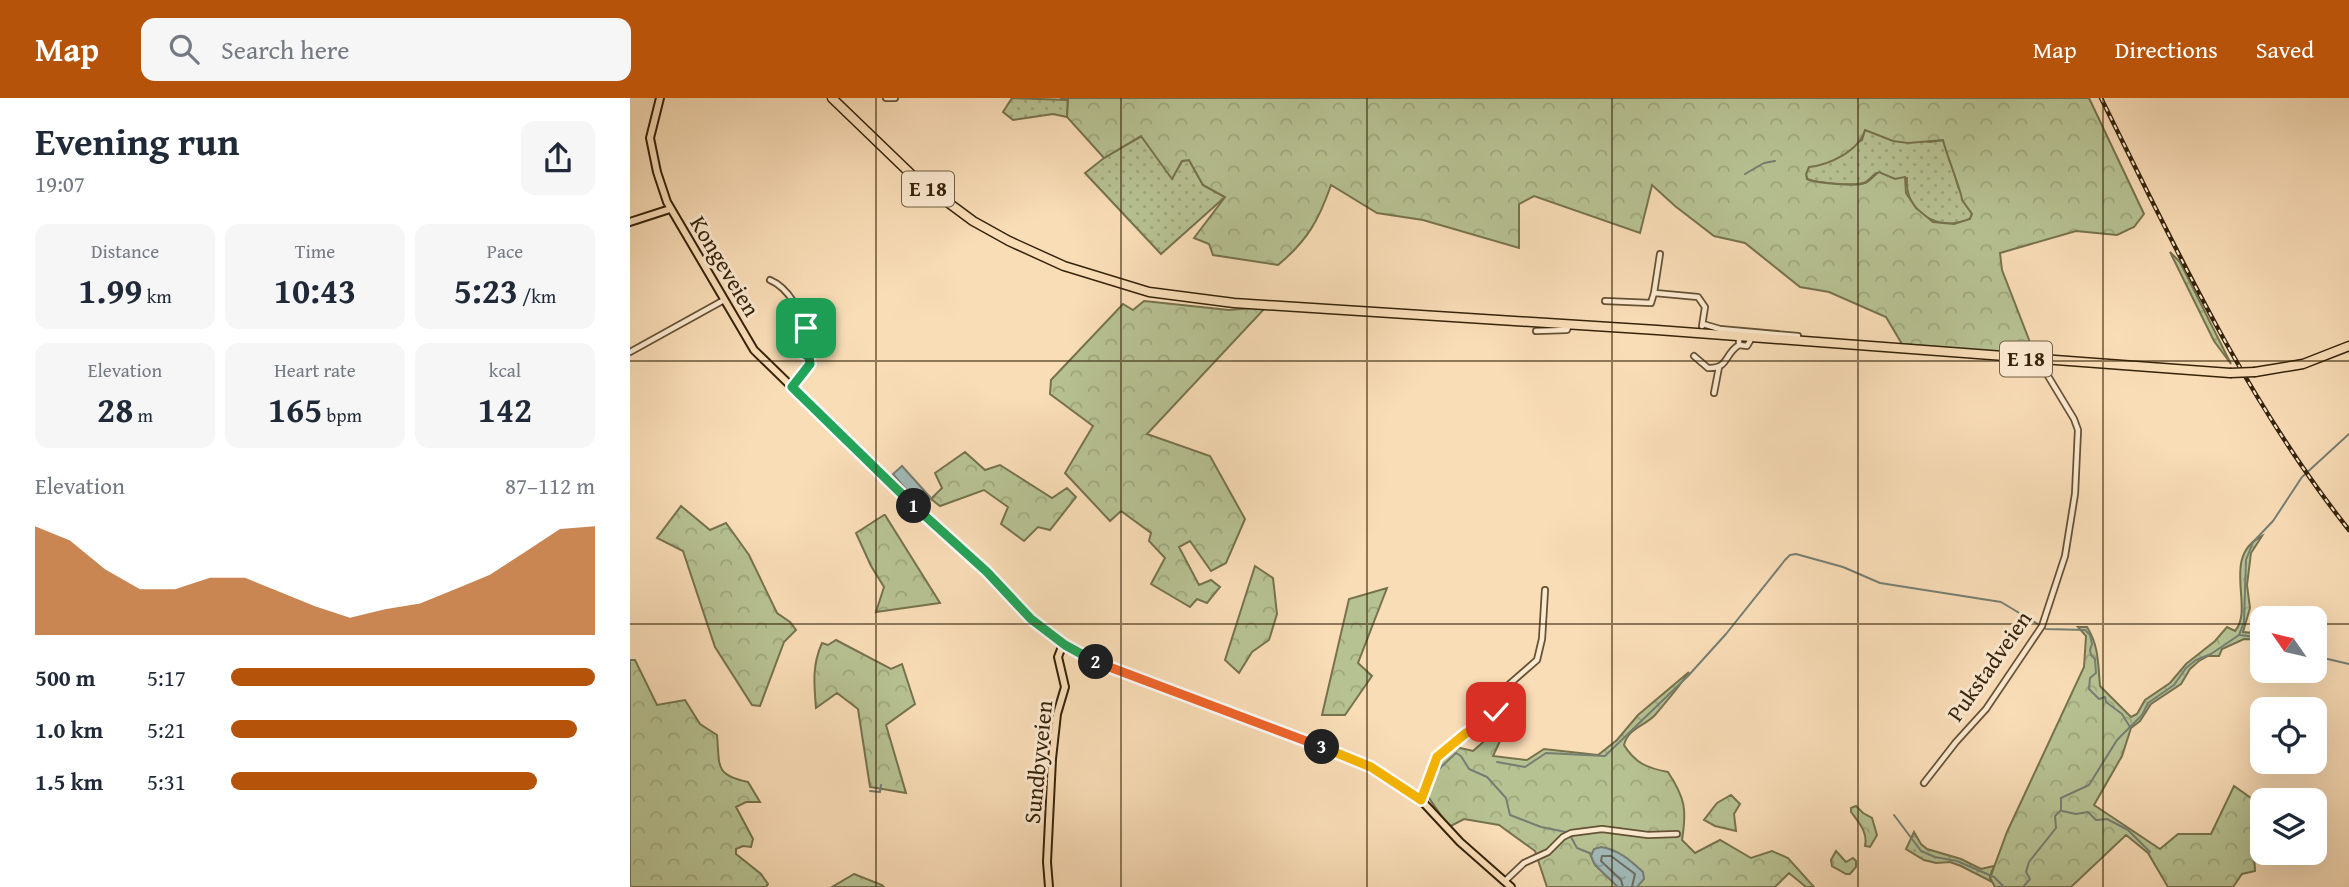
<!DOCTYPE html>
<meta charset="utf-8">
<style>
body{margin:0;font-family:"Gentium Book Plus",serif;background:#f6f6f7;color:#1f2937;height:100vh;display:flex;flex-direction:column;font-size:26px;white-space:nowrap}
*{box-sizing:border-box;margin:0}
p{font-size:23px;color:#747a83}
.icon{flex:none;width:38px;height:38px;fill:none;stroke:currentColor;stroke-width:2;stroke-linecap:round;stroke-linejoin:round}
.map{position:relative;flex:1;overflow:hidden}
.sheet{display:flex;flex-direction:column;background:#fff;width:630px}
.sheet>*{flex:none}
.needle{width:46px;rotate:304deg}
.tools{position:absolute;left:1620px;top:508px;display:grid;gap:14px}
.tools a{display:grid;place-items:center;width:77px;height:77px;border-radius:14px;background:#fff;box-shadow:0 7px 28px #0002;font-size:35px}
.pin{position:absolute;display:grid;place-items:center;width:60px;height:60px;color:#fff;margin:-30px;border-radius:14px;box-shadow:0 4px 10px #0006}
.km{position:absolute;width:35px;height:35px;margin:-18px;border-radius:50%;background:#222;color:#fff;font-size:19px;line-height:35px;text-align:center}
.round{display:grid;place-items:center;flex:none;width:74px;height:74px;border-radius:14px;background:#f6f6f7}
.headline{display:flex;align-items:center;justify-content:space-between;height:119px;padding:0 35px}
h1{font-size:38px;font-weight:700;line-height:52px}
.stats{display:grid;grid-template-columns:repeat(3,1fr);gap:10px;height:119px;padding:7px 35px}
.stats div{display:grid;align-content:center;border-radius:14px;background:#f6f6f7;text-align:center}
.stats b{font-size:35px;font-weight:700}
.stats small{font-size:19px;font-weight:400}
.stats p{font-size:19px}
.chart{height:196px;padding:14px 35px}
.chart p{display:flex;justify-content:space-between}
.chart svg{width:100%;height:126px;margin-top:7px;fill:#b45309;opacity:.7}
ul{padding:0 35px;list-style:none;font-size:23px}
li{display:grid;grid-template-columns:112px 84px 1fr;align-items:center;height:52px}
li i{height:18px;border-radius:9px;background:#b45309}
header{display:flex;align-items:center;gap:42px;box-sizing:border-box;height:98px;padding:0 35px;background:#b45309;color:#fff}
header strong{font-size:33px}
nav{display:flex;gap:38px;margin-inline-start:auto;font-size:24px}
.search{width:490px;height:63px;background:#f6f6f7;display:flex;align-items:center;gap:18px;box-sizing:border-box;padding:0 24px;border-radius:14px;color:#747a83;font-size:26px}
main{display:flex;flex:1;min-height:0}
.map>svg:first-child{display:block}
.green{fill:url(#green-dots);stroke:#76724e;stroke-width:2}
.forest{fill:url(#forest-crowns);stroke:#76724e;stroke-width:2;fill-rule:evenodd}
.water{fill:url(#water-ripples);stroke:#767e72;stroke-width:2}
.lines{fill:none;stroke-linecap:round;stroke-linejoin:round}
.shore{stroke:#6b6e61;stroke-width:2}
.stream{stroke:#767e72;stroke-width:2}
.minor-casing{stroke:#665235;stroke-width:8}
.major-casing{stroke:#35230a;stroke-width:10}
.highway-casing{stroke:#35230a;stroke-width:11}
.minor{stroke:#fbe9d0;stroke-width:4.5}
.major{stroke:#f9ddb7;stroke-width:6}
.highway{stroke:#f9ddb7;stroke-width:8}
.rail-casing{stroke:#35230a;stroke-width:4.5}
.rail{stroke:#fbe9d0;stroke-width:2;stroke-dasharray:5;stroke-linecap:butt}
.highway-bridge-casing{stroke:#35230a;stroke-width:11;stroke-linecap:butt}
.highway-bridge{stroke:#f9ddb7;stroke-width:8}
.split-1-casing{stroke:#fff;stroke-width:14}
.split-2-casing{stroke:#fff;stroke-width:14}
.split-3-casing{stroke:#fff;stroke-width:14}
.split-4-casing{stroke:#fff;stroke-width:14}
.split-1{stroke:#22a559;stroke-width:9}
.split-2{stroke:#22a559;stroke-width:9}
.split-3{stroke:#f0652b;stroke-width:9}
.split-4{stroke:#f5b400;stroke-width:9}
.grid{fill:none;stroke:#35230a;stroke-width:2;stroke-opacity:0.55}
.labels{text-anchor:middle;stroke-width:6;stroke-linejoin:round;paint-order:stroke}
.shield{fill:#fbe9d0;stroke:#705e45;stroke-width:2}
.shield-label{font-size:21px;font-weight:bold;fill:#35230a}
.street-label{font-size:23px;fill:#35230a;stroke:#fbe9d0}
</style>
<header>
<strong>Map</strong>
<div class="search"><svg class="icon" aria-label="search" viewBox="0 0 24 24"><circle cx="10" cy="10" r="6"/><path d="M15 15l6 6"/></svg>Search here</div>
<nav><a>Map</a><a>Directions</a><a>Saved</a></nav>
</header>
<main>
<section class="sheet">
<div class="headline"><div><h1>Evening run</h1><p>19:07</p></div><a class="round"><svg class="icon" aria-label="share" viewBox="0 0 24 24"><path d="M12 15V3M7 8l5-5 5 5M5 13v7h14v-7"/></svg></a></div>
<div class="stats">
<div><p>Distance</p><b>1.99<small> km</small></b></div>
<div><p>Time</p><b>10:43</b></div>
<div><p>Pace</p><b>5:23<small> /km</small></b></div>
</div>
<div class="stats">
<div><p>Elevation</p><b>28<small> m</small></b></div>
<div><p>Heart rate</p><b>165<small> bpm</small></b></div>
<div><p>kcal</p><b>142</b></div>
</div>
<div class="chart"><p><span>Elevation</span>87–112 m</p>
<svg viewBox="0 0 160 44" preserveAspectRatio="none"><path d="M0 44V6L10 11L20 21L30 28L40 28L50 24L60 24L70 29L80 34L90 38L100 35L110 33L120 28L130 23L140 15L150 7L160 6V44z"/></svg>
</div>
<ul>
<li><b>500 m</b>5:17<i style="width:100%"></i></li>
<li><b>1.0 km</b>5:21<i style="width:95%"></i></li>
<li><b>1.5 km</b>5:31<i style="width:84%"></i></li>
</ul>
</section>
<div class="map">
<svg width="1719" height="789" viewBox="0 0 1719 789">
<defs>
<pattern id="green-dots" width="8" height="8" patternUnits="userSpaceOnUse" patternTransform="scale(1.75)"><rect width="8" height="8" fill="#b7c293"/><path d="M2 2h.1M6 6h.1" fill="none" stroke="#9ea67d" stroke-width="1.8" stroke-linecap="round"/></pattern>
<pattern id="forest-crowns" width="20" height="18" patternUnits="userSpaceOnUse" patternTransform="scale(1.75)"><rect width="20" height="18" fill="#b7c293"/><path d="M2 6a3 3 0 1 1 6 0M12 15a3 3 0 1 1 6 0" fill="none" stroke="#9ea67d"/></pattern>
<pattern id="water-ripples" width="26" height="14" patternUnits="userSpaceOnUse" patternTransform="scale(1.75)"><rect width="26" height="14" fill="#a1bab8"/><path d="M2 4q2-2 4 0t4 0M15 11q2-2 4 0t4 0" fill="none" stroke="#849794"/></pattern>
</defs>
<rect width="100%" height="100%" fill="#f9ddb7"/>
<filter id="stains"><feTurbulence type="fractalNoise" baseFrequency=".00286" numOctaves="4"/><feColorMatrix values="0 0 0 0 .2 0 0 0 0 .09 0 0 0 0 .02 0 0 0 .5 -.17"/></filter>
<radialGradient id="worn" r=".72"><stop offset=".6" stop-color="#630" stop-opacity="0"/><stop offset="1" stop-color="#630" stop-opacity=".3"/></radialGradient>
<!-- green -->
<path class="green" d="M382,0L438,2L437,19L423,16L383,22L373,14Z
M1235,32L1300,44L1314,42L1329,91L1342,115L1340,121C1309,135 1274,114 1277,80L1265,81L1246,75C1242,78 1238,84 1233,85C1224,88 1186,85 1177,81L1176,76L1179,69L1232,42Z
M512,38L542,80L552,63L559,62L573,87L595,99L531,156L455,75L474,60Z
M1540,154L1550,164L1601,266L1584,243Z
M1284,734L1291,746L1297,751L1331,761L1351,771L1364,768L1360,779L1362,784L1331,768L1320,764L1306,765L1294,762L1276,751Z"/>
<!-- forest -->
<path class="forest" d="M430,0H1459L1514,116L1504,129L1487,137L1446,133L1370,155L1372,172L1405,257L1272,246L1256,219L1199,194L1170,189L1115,145L1084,138L1045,108L1022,87L1010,135L904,98L889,106V150L793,122L747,115L701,87C689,122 677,143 648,167L583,157L579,146L564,140L595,99L573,87L559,62L552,63L542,81L511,38L474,60L437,19L438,2ZM1235,32L1263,43L1278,45L1313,42C1316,56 1332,94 1332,102L1342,116L1340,121L1324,126L1303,124L1286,110L1276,95L1275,79L1265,81L1249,74C1244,77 1240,83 1235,85C1228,89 1185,85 1177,81L1176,76L1179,69C1199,67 1229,53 1235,32Z
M514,203L599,212L636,209L517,336L580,358L615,421L596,465L581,473L560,443L549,449L569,487L581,482L590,489L577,505L567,501L560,509L521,486L535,460L519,443L521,435L491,413L480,423L435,375L463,328L420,296L421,282L493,206L503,212Z
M335,354L355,372L370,367L422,400L437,390L446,399L420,432L408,429L394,443L371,426L378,409L354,392L310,408L301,401L312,390L305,375Z
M51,408L80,432L96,425L119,457L147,515L160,524L166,532L154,544L130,608L122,607L85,549L53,453L27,440Z
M254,417H255L310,505L246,514L254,489L241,468L226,435Z
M1632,438L1621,455L1617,487L1620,510L1613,534L1633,536V542L1614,541L1592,551L1589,558H1578L1569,563L1560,571L1551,586L1521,606L1510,623L1501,630L1492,658L1464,707L1530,751L1548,736H1581L1604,688L1621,700L1625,773L1612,776L1603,789H1538L1518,755L1496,737L1441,789H1365L1360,780L1377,734L1454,569L1456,538L1448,529H1457C1469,548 1468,566 1470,588L1501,619L1507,616L1515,602L1540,585L1556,566L1585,543L1597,529L1605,533C1625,510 1590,459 1632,438Z
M625,468L643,480L647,516L639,542L622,554L609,575L595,562Z
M757,490L728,565L742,578L715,617H692L719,501Z
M206,542L261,571L272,566L285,606L256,627L276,695L240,689L228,611L207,595L186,610C184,586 182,567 192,545L198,547Z
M0,562H5L27,607L55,602L70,626L87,637C90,668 84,677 118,684L130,704H116L106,709L123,741L121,749L113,748L106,751V756L131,776L138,786L136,789H0Z
M1059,574C1049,589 1037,603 1025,617C1015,628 998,630 994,647C1005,665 1017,670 1038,674C1055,700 1057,711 1052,742L1065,755L1090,742L1121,760L1142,753L1158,760L1184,789H1176L1159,775L1145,789H1007L1013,781L961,758L965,767L988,789H917L905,753L869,727L834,721L819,729L797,697L808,661L822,648L843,653L866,633L870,643L863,658L897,662L914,651L968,657L987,642L1008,617Z
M1101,697L1110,706L1104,716L1106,733L1085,728L1074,722L1087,705Z
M1226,708L1233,715L1242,720L1247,737L1240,749L1235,748C1238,734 1229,725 1221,714V710Z
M1206,753L1216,764L1223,760L1226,763V769L1220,776H1216L1202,768L1201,762Z
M224,776L252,787L254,789H202Z"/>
<!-- water -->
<path class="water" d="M272,368L300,399L290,408L263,376Z
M971,749C989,752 1000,762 1013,774L1014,781L1007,789H988L965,767L961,758L964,751Z"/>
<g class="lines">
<!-- shore -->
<path class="shore" d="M993,789L991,782L971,763L972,758H981L1005,776L1002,789"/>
<!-- stream -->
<path class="stream" d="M1115,76L1134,65L1145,63
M1610,537L1633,540
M1685,558L1719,566
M867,664L895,669L916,655L975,658L1058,578L1096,536L1155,462L1160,457L1166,456L1213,469L1250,485L1371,504L1416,531L1455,532L1460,537L1462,546L1460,552L1461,557L1465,561L1466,575L1460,580L1459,591L1469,601L1475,599L1476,604L1492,616L1500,629
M809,671L826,655L831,658L839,671L857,679L876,700L880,717L911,729L936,734
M240,693L250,694L251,687
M1432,713L1446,716L1458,714L1466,722L1477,721L1498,732L1520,754
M1264,717L1291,753L1305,759L1327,763L1364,779L1374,789
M941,739L947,750L962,756
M1393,789L1400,781L1396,774L1399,764L1426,730L1425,718L1431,712V700L1459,687L1487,642L1512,617L1518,605L1544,587L1556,570L1566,562L1581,556L1609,537L1614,524L1616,462L1623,444L1643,423L1672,379L1719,336"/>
<defs>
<path id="minor" d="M256,0H265
M140,182C159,190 171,214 176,233L170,253L179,259L180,266L162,288
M1025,195L1068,199L1075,209L1072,228
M975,203L1021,205L1024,195L1030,156
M1073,226L1090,231L1168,238
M906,233L937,232L939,227
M1109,247L1117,248L1120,243
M0,254L94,202
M1064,258L1078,270C1099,271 1094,256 1109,247V239
M1084,295L1089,269
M1294,685L1326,644L1356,611L1412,528L1435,458L1445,396L1448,332L1444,321L1415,273L1412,262
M791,702L807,659L829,640L866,617L875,590L907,562L912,541L915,492
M875,783L894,765L918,754L933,739L941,735L972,731L1018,737L1047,736"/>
<path id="major" d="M30,0L20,40L27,74L37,104L124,252L284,408L357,474L395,515L435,547L474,568L719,659L754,677L791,702L830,744L881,789
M0,124L40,111
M419,789L417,764L422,661L427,616L435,589L428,559L433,546"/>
<path id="highway" d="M202,0L285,80L343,123L379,143L434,168L519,194L604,205L1027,232L1600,275
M1625,274L1673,266L1719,248"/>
</defs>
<!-- minor casing -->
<use href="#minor" class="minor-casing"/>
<!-- major casing -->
<use href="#major" class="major-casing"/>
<!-- highway casing -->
<use href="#highway" class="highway-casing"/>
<!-- minor -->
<use href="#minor" class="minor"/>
<!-- major -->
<use href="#major" class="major"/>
<!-- highway -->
<use href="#highway" class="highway"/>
<defs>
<path id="rail" d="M1471,0C1545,149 1615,301 1719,432"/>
</defs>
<!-- rail casing -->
<use href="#rail" class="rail-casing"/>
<!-- rail -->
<use href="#rail" class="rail"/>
<defs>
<path id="highway-bridge" d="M1600,275L1625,274"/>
</defs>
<!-- highway-bridge casing -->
<use href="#highway-bridge" class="highway-bridge-casing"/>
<!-- highway-bridge -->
<use href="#highway-bridge" class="highway-bridge"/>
</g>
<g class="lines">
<defs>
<path id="split-1" d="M176,230V240L170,253L179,259L180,266L162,289L284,408"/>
<path id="split-2" d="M284,408L357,474L401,521L435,547L466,564"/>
<path id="split-3" d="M466,564L692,649"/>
<path id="split-4" d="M692,649L741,669L791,702L807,659L836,635L866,617V614"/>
</defs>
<!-- split-1 casing -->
<use href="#split-1" class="split-1-casing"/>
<!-- split-2 casing -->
<use href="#split-2" class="split-2-casing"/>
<!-- split-3 casing -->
<use href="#split-3" class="split-3-casing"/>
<!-- split-4 casing -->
<use href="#split-4" class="split-4-casing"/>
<!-- split-1 -->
<use href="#split-1" class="split-1"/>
<!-- split-2 -->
<use href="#split-2" class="split-2"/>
<!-- split-3 -->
<use href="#split-3" class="split-3"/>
<!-- split-4 -->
<use href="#split-4" class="split-4"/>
</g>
<!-- grid -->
<path class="grid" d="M246,0V789M491,0V789M737,0V789M982,0V789M1228,0V789M1473,0V789M0,263H1719M0,526H1633M1685,526H1719"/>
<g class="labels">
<!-- shield labels -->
<g class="shield">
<rect x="272" y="73.5" width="52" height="35" rx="5"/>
<rect x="1370" y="243.5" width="52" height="35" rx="5"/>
</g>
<g class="shield-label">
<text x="298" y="98">E 18</text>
<text x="1396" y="268">E 18</text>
</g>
<!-- street labels -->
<g class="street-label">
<text transform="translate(95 168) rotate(59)" y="8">Kongeveien</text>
<text transform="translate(1359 568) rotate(-55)" y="8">Pukstadveien</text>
<text transform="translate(408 664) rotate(-84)" y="8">Sundbyveien</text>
</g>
</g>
<rect width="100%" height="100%" filter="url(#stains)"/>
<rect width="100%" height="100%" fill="url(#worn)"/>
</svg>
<div class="tools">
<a><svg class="needle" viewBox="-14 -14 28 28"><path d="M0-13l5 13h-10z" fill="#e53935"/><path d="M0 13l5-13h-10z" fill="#747a83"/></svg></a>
<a><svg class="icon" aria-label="locate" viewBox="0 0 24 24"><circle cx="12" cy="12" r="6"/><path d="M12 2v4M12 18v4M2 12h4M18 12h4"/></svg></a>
<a><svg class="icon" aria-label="layers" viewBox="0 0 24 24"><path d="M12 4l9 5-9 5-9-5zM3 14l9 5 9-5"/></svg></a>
</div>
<div class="pin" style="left:176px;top:230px;background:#1e9e55"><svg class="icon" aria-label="arrive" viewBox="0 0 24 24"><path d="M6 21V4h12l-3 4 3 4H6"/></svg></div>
<div class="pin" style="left:866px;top:614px;background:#d93025"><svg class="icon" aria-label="check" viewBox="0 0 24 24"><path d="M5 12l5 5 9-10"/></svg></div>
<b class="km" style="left:284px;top:408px">1</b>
<b class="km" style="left:466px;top:564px">2</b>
<b class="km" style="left:692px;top:649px">3</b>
</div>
</main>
